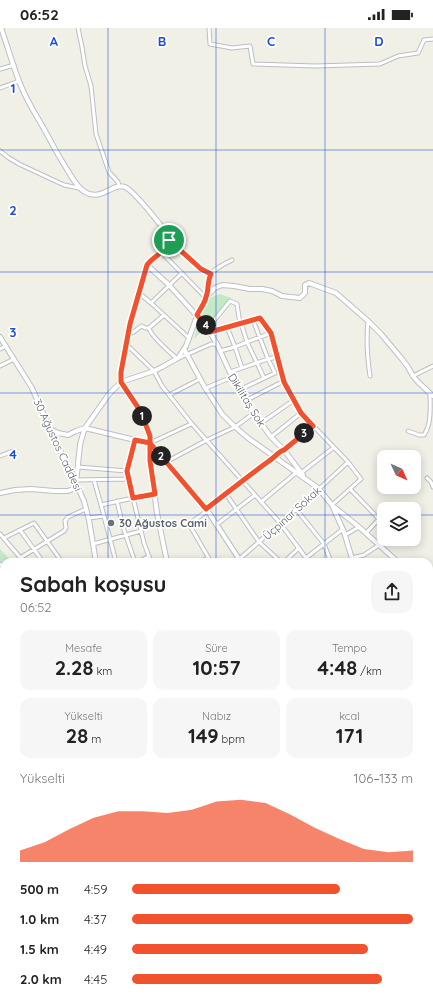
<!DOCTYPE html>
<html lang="tr">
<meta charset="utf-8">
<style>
body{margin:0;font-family:Quicksand,sans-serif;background:#f6f6f6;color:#222;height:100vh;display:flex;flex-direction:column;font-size:15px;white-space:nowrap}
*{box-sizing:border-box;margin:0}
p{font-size:13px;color:#767676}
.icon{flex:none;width:22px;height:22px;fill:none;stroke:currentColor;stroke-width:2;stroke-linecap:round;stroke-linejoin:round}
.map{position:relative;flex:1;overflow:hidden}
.side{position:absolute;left:0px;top:530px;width:433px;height:444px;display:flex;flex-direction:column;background:#fff;border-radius:12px 12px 0 0;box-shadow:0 2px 10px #0003}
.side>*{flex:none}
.needle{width:26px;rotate:135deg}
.buttons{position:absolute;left:377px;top:422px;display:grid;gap:8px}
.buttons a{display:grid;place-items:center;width:44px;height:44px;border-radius:8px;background:#fff;box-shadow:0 2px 10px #0003;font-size:20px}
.pin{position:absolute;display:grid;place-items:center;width:34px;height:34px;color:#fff;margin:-17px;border:2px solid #fff;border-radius:50%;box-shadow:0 1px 4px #0007}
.km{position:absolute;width:20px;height:20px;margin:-10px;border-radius:50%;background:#222;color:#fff;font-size:11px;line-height:20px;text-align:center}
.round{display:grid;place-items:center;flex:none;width:42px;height:42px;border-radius:12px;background:#f6f6f6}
.headline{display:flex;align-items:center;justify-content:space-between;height:68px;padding:0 20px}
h1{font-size:22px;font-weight:700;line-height:30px}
.figures{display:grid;grid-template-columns:repeat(3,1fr);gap:6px;height:68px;padding:4px 20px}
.figures div{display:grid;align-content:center;border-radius:10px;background:#f6f6f6;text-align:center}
.figures b{font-size:20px;font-weight:700}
.figures small{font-size:11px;font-weight:400}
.figures p{font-size:11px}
.chart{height:112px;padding:8px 20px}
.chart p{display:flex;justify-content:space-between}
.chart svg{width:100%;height:72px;margin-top:4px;fill:#f1512d;opacity:.7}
ul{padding:0 20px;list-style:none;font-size:13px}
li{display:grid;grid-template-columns:64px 48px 1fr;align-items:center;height:30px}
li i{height:10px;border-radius:5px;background:#f1512d}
.status{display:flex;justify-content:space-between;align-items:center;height:28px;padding:0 20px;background:#fff;direction:ltr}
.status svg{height:11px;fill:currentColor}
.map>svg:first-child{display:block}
.green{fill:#c3e9c7}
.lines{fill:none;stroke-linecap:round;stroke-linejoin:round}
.street-casing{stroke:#bbbec3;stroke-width:5}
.secondary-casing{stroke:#bcbfc5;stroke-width:6}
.street{stroke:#fff;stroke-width:3}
.secondary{stroke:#fff;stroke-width:4}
.route-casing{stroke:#fff;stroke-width:8}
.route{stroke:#f1512d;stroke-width:5}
.grid{fill:none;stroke:#1d4ed8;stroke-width:1;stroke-opacity:0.55}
.worship-dot{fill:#6b7280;stroke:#fff;stroke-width:1.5}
.labels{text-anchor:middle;stroke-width:3.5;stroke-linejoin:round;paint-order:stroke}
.street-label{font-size:11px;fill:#5e6268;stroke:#fff}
.worship-label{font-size:11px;font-weight:bold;fill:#5b616d;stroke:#fff;text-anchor:start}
.grid-label{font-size:13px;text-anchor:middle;font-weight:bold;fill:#1d4ed8;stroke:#fff;stroke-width:3.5;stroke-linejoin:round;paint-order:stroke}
</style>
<div class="status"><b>06:52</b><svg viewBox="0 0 49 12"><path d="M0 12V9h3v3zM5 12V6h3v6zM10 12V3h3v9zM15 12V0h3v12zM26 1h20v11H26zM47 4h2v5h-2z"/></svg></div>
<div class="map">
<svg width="433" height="974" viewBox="0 0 433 974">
<rect width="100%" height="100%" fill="#f1f0e7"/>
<!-- green -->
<path class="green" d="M220,266L231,270L209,297L200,286L207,271Z
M199,291L206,299L194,311Z
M0,521L12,534H4V536L0,532Z"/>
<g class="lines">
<defs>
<path id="street" d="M78,0L82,19L85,38L91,58L96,106L109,144L118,154L119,158
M209,0L210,16L232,20L250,18L253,36L315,38L380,36L398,28L418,25L424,12L433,11
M0,41L14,37
M0,60L19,53
M0,123L9,130L19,136L64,157L79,160
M169,212L201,241L211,246
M161,224L206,270
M182,245L151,275L189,310
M139,265L151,275
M207,268C209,244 210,243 232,232
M164,287L149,300C151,309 170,324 177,331
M368,293C366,313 367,328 370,348
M227,299L235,319L247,314L241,295
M208,300L230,273L237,276L240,296
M210,304L260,290L271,305L284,354L301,385L348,434L361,451L332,477
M128,306C136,305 135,301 142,298L145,300H149
M126,316L154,343L162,358L192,396L280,495L306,530
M0,321L6,318
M220,323L235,319L242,340
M179,330L211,316H217
M0,338L14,331
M230,344L268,331L253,292
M413,348L433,338
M264,350L247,314L271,305
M204,358L206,360L232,349
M239,362L275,345L268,331L277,329
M169,367L200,351
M245,373L282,354H284
M261,395L294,372
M408,403L419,407H424C432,395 430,379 430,365
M271,409L301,385
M135,412L127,443L133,470L155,466
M150,415L191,396
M284,422L313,398
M0,428L13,423
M166,434L207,412L235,399L254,385
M78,439L127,443
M301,445L333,420
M427,450L431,454L433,459
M77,452L129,451
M94,452L101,477
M350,461L379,491L366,505
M117,473L123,499L135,534
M261,474L297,444
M206,481L226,466L259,514L281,534
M296,481L324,516L331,534
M207,483L189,496L211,534
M104,488L116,534
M89,490L104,488L101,477L133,470L144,515L151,534
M216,497L255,467
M20,502L43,534
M0,506L24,534
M345,507L359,499
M4,510L34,495L62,534
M93,516L141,503
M20,530L64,503L66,500L65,493L68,489L86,481
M352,530L364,527L379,517
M139,534L149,528
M199,534L208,530
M236,534L319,461L348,434
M284,534L299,520
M309,534L306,530L343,501
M0,536L4,540
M0,566L4,562
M0,572L4,576
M0,596L4,594
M429,600L433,603
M0,604L4,612
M429,633L433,636
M0,642H4
M429,669L433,664
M0,709L4,718
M0,734L4,732
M0,752L4,760
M429,788L433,798
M0,797L4,806
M429,803L433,801
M429,843L433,852
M0,856L4,855
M429,862L433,861
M429,885L433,883
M429,935L433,934
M0,941L4,950
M12,970L14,974
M52,970L53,974
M77,970L78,974
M96,970V974
M223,970L225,974
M396,970L397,974
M302,974C322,969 343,973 364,974
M410,974H433"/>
<path id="secondary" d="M1,0C8,19 13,39 21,58C27,73 36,87 44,101C51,113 57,126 65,138C70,146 77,160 85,164C101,174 113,154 125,159C135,163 160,197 168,206C174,220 153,228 147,237L130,296L121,344V354L141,385L150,408V433L157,485L167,534
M147,237L169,257L206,298L217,316L232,349L245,373L271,409L284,422L303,447
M0,309L32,360L50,401L76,455L84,473L89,492L96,534
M184,321L204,358L222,386L233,397L248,410L318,460L332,477L344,504L353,534
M50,401L58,405L68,407L76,403L85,400L135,412L150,415L209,485L241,534
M76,455L80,417L82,409L85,400L109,366L121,354L154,343L162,339L178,330L186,318L200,280L208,267L215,260L222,257L234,258L250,261H262L272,263L282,268L300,270L305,265V257L309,255L336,265L368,293L381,306L402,331L408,339L413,348L418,354L433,368
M0,465L15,462L31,461L54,463H68L78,459
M226,466C241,454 256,442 272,431C276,428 279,423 284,422
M333,478L359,499L398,534
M429,562L433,566
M0,571L4,570
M429,573L433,569
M0,665L4,674
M0,682L4,679
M429,719L433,722
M429,777L433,779
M0,841L4,851
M0,893L4,902
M429,900L433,909
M29,970L31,974
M60,970L61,974
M121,970V974
M171,970V974
M236,970L238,974
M138,974L139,970
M375,974V970"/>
</defs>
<!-- street casing -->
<use href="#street" class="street-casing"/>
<!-- secondary casing -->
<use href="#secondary" class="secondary-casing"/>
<!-- street -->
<use href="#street" class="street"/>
<!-- secondary -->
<use href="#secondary" class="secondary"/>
</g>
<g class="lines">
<defs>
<path id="route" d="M169,212C167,224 153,228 147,237L130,296L121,344V354L141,384L150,408V433L155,466L133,470L127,443L135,412L150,415L206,481C227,465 248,448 269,433C274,430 279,423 284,422L313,398L301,385L284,354L271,305L260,290L210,304L206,298L197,287C200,281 205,275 206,269C209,262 207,254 211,246L201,241L169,212"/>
</defs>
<!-- route casing -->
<use href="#route" class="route-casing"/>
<!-- route -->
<use href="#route" class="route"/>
</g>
<!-- grid -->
<path class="grid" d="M108,0V534M216,0V534M325,0V534M0,122H433M0,244H433M0,365H433M0,487H384M414,487H433M0,609H4M429,609H433M0,730H4M429,730H433M0,852H4M429,852H433M108,970V974M216,970V974M325,970V974"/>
<!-- markers -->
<circle class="worship-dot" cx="111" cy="495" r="4"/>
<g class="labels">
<!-- street labels -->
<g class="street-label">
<text transform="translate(247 372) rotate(58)" y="4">Dikilitaş Sok</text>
<text transform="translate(58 417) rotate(65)" y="4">30 Ağustos Caddesi</text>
<text transform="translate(292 485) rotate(-42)" y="4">Üçpınar Sokak</text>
</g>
<!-- worship labels -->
<g class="worship-label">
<text x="119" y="499">30 Ağustos Cami</text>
</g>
</g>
<g class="grid-label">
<text x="54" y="18">A</text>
<text x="162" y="18">B</text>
<text x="271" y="18">C</text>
<text x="379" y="18">D</text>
<text x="13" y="65">1</text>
<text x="13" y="187">2</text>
<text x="13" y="309">3</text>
<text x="13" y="431">4</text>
</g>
</svg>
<div class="buttons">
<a><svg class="needle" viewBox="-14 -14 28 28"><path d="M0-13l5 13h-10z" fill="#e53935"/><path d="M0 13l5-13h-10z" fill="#767676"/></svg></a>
<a><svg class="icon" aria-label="layers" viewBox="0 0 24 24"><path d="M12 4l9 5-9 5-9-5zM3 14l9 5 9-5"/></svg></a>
</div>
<div class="pin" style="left:169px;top:212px;background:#1e9e55"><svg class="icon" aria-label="arrive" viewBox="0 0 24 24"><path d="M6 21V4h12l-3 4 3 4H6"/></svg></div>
<b class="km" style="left:142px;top:388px">1</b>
<b class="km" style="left:161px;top:428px">2</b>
<b class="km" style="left:304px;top:405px">3</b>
<b class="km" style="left:206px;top:297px">4</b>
<section class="side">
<div class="headline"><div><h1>Sabah koşusu</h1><p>06:52</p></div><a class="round"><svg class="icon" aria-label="share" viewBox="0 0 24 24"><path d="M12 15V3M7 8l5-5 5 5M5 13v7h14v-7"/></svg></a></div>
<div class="figures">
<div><p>Mesafe</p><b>2.28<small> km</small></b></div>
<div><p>Süre</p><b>10:57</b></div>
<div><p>Tempo</p><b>4:48<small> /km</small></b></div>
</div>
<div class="figures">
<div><p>Yükselti</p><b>28<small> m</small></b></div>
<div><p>Nabız</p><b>149<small> bpm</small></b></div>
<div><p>kcal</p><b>171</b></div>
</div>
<div class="chart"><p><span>Yükselti</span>106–133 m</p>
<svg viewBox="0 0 160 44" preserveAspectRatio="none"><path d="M0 44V37L10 32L20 24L30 17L40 13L50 13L60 14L70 12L80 7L90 6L100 8L110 15L120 23L130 30L140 36L150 38L160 37V44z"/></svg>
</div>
<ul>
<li><b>500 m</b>4:59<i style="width:74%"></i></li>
<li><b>1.0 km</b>4:37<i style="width:100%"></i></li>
<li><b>1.5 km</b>4:49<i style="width:84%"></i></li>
<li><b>2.0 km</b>4:45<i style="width:89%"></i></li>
</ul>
</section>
</div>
